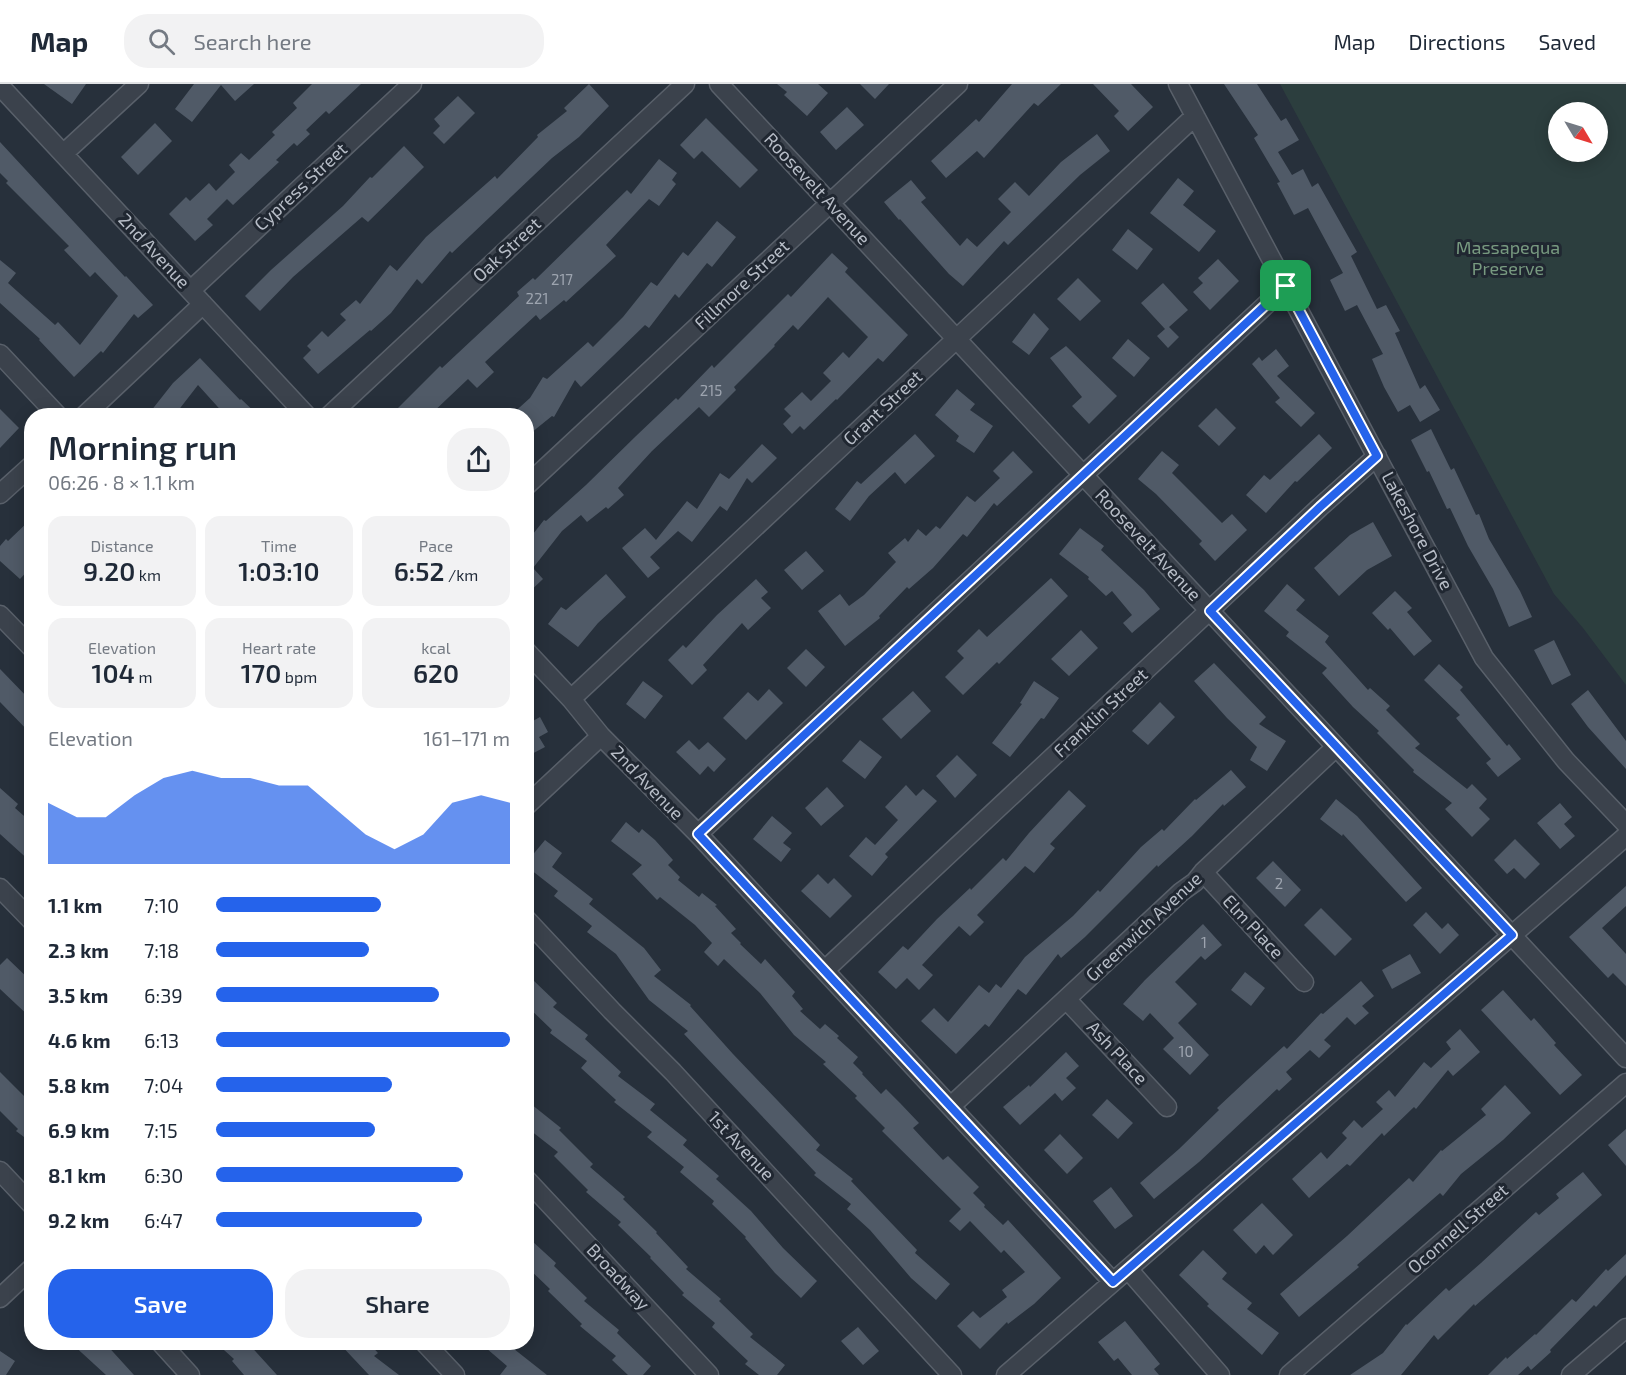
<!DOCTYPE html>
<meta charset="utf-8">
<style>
body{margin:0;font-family:"Exo 2",sans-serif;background:#f2f2f3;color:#1f2937;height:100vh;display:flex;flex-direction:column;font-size:22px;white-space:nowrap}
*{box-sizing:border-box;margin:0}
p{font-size:20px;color:#747a83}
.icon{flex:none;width:33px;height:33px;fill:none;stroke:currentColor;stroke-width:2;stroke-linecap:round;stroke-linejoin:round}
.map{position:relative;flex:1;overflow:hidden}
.details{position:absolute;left:24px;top:324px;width:510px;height:942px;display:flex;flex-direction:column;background:#fff;border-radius:24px;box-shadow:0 3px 15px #0003}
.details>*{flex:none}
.needle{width:39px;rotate:128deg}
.fabs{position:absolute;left:1548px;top:18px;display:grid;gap:12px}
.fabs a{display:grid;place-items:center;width:60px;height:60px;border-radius:50%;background:#fff;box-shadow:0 3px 15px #0003;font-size:30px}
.pin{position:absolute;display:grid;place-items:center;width:51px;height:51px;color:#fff;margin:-26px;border-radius:12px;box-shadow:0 3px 9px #0006}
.round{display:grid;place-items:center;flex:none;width:63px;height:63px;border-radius:24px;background:#f2f2f3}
.summary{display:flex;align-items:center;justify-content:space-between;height:102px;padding:0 24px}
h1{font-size:33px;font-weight:600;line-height:45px}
.stats{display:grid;grid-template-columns:repeat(3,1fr);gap:9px;height:102px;padding:6px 24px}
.stats div{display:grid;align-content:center;border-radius:15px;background:#f2f2f3;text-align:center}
.stats b{font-size:26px;font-weight:600}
.stats small{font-size:16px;font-weight:400}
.stats p{font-size:16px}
.chart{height:168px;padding:12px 24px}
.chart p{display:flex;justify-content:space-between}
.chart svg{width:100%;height:108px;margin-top:6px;fill:#2563eb;opacity:.7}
.cta{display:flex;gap:12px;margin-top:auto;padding:12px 24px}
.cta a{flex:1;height:69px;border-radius:24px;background:#2563eb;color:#fff;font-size:24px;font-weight:600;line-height:69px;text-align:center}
.cta a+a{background:#f2f2f3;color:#1f2937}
ul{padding:0 24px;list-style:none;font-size:20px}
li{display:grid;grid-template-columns:96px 72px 1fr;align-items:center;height:45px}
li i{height:15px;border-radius:8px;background:#2563eb}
header{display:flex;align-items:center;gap:36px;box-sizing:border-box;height:84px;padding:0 30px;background:#fff;border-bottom:2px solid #e0e1e3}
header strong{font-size:28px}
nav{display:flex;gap:33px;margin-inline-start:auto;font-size:21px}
.search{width:420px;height:54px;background:#f2f2f3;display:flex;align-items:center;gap:15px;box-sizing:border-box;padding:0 21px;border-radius:24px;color:#747a83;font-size:22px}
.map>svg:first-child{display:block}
.green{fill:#2c3e3e;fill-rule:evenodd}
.building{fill:#505a67}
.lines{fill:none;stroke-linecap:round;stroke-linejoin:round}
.minor-casing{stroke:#59606a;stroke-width:21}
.minor{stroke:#3b424c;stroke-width:18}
.route-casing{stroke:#fff;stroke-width:12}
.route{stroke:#2563eb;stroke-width:8}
.labels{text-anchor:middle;stroke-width:6;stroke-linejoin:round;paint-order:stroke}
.number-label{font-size:15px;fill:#9da4af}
.street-label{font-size:18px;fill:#b7bdc7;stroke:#202731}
.park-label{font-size:18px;fill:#789a80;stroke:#202731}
</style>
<header>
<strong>Map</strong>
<div class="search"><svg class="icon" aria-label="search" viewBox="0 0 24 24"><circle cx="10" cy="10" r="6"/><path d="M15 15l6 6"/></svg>Search here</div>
<nav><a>Map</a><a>Directions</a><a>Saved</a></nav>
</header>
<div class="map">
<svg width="1626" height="1291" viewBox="0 0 1626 1291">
<rect width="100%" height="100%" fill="#27303b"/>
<!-- green -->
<path class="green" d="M1280,0H1626V601L1583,544L1554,510ZM1558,28H1598V68H1558Z"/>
<!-- building -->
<path class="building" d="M44,0H86L72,20Z
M194,0H254L235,17L221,1L192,38L175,25Z
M312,0H361L329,30L326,27L306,46L310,50L297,62L294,59L276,76L279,78L233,121L227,115L207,135L213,141L195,157L169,130L186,113L190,117L209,99L216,107L235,88L229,81L241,69L249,76L275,51L272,48L297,24L293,19Z
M589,0L609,22L579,53L552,74L452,169L450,167L422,200L417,195L391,229L371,247L370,246L318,290L303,274L311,266L307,262L322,247L328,253L346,236L340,230L356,216L360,220L390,181L397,187L426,153L495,92L497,95L538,53L537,51L567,27L564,24Z
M777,0H818L828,9L807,32L784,11L787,8Z
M860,0H889L875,15Z
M1012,0H1061L1038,22L1034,19L984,74L977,67L946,94L931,77L976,35L979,38Z
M1093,0H1131L1153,23L1128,47L1114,32L1119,27Z
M1224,0H1257L1281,37L1286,34L1299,56L1278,68L1292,91L1303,85L1312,103L1318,99L1357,168L1351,172L1377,225L1386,221L1400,247L1395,249L1420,305L1425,301L1440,326L1420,338L1410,321L1398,328L1384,303L1372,275L1383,270L1357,221L1345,227L1330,196L1343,189L1308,124L1294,131L1277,99L1280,98L1254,54L1258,51Z
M458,12L475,29L444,60L433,49L440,42L434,35Z
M847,23L864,41L836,66L820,48Z
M706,34L758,86L740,104L702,67L694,75L680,61Z
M155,39L172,57L138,91L121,73Z
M1097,50L1110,67L1080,91L1008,161L1004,157L963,202L949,190L900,135L899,136L884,118L911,96L926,114L921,118L960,162L967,154L977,163L1011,128L998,115L1015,98L1029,112L1061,78Z
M0,58L125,193L126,192L153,221L138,234L134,230L103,269L101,267L74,293L39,256L40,255L0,219V176L16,189L8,199L55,241L58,238L80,261L118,212L95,188L90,193L64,166L69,162L6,99L8,97L0,89Z
M404,62L424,83L368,138L362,133L293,193L260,227L245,212L271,186L343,122L370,93L372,94Z
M659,75L677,89L672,96L676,100L659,122L649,115L606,161L616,172L566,218L564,216L540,236L536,231L485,278L494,288L477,304L468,295L429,332H390L440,282L442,284L519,212L517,208L533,194L535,196L627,106L631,110Z
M1178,94L1194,107L1183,121L1216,147L1199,168L1150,129Z
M717,137L736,153L712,183L707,179L679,214L675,210L649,244L645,241L581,303L575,296L554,333L552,332L526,353V332H510L530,314L543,293L547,295L588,258L593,263L623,233L651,198L657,202L683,168L688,172Z
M1128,145L1153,165L1137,186L1112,166Z
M832,169L848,184L845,188L908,251L883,278L878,274L837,316L836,315L804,346L800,342L792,350L783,340L791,332L784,325L802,308L811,317L831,297L823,289L843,268L849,274L868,253L828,213L798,246L793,241L774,261L775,262L734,303L736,306L709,333L699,323L652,367L618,404L624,411L608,425L606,423L587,438L581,431L562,447L533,484L543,495L526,511V459L544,436L546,437L586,401L636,352L676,314L678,316L712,281L714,284L788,210L791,213Z
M1218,175L1239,197L1210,226L1193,208L1203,199L1198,194Z
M1078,194L1101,217L1080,237L1057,215Z
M1163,199L1188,226L1169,243L1179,253L1168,264L1157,252L1165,245L1141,219Z
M1034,229L1049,245L1029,271L1012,258Z
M1128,255L1150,274L1134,293L1112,274Z
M1066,262L1117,312L1089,340L1072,322L1082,313L1050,274Z
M1276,265L1289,282L1277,292L1315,329L1301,343L1275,318L1280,314L1252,280L1259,273L1262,277Z
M200,274L240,316L241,315L259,332H226L198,301L174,332H147L173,299Z
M957,305L975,320L970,326L993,342L974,369L956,357L959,352L935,331Z
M1216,324L1236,344L1219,362L1198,342Z
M0,325L19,344L0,364Z
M1431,345L1451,386L1454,384L1476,431L1479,430L1489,455L1520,507L1532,533L1509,543L1493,505L1468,462L1450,424L1447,425L1429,387L1427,388L1411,356Z
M915,350L935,372L905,400L895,388L869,412L850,437L835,425L857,397L861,400Z
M1319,350L1332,364L1297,398L1295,397L1266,429L1246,411L1264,391L1270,396Z
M762,360L777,374L752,399L747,394L727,427L720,422L692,458L678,447L650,473L660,484L648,494L622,464L645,444L656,456L687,417L697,425L720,389L729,395Z
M1013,367L1033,388L997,422L994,419L967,453L963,450L933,484L909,505L907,503L879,532L880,534L845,562L818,527L840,510L849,522L864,511L896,478L888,469L905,454L908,458L918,445L926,452L936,442L940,445L967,412L975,418L1000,394L993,387Z
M1162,367L1179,381L1172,389L1222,439L1232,430L1247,446L1215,477L1199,460L1202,457L1156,410L1138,395Z
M32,434V482L20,495L0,477V462L6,455L8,457Z
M1373,438L1392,472L1367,486L1339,512L1314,484L1350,451Z
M1080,444L1104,462L1101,466L1144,506L1160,525L1132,549L1123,539L1132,531L1112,507L1106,512L1088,495L1089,493L1059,470Z
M806,467L824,487L802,506L784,486Z
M606,490L626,513L598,539L578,563L548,540L561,523L566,526Z
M1051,494L1068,512L999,580L997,578L963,611L945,593L964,574L957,567L979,545L987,553Z
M756,495L768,508L761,514L771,524L748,546L742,539L703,581L707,586L692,601L668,576L683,561L686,564L717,531Z
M1287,500L1305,516L1296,526L1329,552L1325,558L1368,606L1370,604L1390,622L1386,626L1420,660L1415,664L1467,705L1472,700L1487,715L1479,724L1490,735L1472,753L1445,725L1452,719L1413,688L1414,686L1377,649L1379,647L1353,623L1322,589L1327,584L1286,552L1289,548L1264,527Z
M1395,507L1412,524L1407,528L1432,557L1414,572L1390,544L1388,546L1372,529Z
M1081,546L1098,564L1069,592L1051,575Z
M1554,556L1571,591L1552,601L1534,566Z
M806,565L825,583L806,603L787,584Z
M1214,579L1266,633L1259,640L1286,657L1267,687L1250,676L1257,663L1227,634L1194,597Z
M1439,580L1463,603L1460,606L1507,662L1509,660L1521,675L1498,693L1486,679L1491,675L1456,634L1460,631L1424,596Z
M0,585L32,618V651L0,618Z
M643,597L663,612L645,635L626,620Z
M1034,597L1059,614L1044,635L1041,634L1010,673L992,659L1022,620L1020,619Z
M769,605L783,619L746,656L723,634L748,608L758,617Z
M1588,606L1626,657V685L1588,643L1571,620Z
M913,607L931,627L901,655L882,635Z
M1160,618L1175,633L1148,661L1132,647Z
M526,629L531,638L540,633L548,648L539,653L545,663L526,673Z
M689,656L699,666L708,658L726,675L714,688L708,682L700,691L676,668Z
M860,656L882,673L865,695L842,677Z
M957,671L977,691L955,714L936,692Z
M1231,686L1246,703L1224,722L1223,720L1192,752L1158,783L1157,781L1085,853L1061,874L1058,870L1026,911L1018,905L989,943L985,940L956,970L921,937L934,924L948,938L979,901L989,909L996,900L1001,904L1025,873L1073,832L1098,806L1100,808L1141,763L1162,745L1164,747L1195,715L1196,716Z
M906,701L916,712L923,705L937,717L885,770L888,773L872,792L849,772L866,753L875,761L898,736L885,723Z
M827,703L844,722L821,742L805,724Z
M0,704L18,720L15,724L32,739V779L0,750Z
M1069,706L1086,722L1050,760L1055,764L1034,789L1025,782L977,831L984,838L970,852L959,842L922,881L933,891L919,906L907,894L896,905L878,888L903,862L908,866L937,835L970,804L971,806L1003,774L1006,777L1029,749Z
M1336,715L1357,732L1422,804L1406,818L1343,750L1342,752L1320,735Z
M1560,719L1572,733L1564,740L1575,752L1560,765L1537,739Z
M772,732L792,749L783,759L791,765L781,778L753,755Z
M626,738L639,749L642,745L655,756L673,776L668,781L680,793L678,796L699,813L702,809L717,821L715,822L736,845L731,849L741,859L740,860L761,880L765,875L795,908L792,912L803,925L800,927L820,945L825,940L839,952L837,954L858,973L853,979L863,989L862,990L881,1010L886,1005L900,1019L919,1039L913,1044L924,1056L943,1076L948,1072L979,1103L973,1109L985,1121L984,1123L1003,1141L1008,1136L1061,1194L1034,1220L1008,1240L1007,1238L980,1265L957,1242L973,1227L980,1234L1007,1213L1002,1206L1025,1188L1004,1166L1001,1169L970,1137L960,1147L949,1137L961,1125L882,1047L885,1044L855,1014L857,1012L823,980L826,978L794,951L760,909L724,875L718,882L704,868L712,859L695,841L660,813L657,816L632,790L642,781L611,757Z
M1515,755L1540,780L1525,795L1514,784L1507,790L1494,776Z
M545,756L562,769L552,783L593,815L589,820L644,864L661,886L654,892L691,921L690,922L733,970L820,1061L816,1066L853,1095L851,1097L917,1166L915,1169L950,1200L936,1216L911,1194L870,1146L847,1125L851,1120L814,1091L816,1089L684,950L688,947L649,916L616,870L587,848L592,842L554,812L558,807L526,782V779Z
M1273,777L1301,806L1285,823L1256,794Z
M818,790L828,800L834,794L852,812L830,834L801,807Z
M1626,802V822L1602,844L1626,870V902L1613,889L1608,894L1569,853Z
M1321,824L1352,855L1335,872L1304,841Z
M1426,828L1442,845L1448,839L1459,851L1440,870L1413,841Z
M1203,840L1222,861L1205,876L1201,872L1175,898L1197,920L1178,939L1209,971L1190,991L1163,965L1174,954L1150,929L1143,937L1123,920L1145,896Z
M1410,870L1421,889L1392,905L1382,886Z
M7,874L31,897L32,935L0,905V881Z
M1245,888L1265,904L1251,922L1231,906Z
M533,896L557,919L553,923L588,951L585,955L621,988L618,992L655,1020L650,1026L687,1056L683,1061L719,1092L716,1095L751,1127L783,1164L817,1197L801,1214L775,1189L745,1154L746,1153L712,1120L714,1117L680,1088L684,1083L647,1053L652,1048L614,1018L616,1016L581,984L587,977L550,949L552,946L526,921V902Z
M1361,897L1374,912L1362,922L1369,929L1355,941L1347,933L1324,956L1331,962L1319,974L1310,966L1286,988L1292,995L1279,1007L1277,1005L1199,1078L1154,1115L1140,1099L1179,1065L1219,1026L1217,1024L1248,995L1284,962L1287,965L1321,929L1323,930Z
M1503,906L1531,937L1534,934L1556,959L1554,961L1582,991L1560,1011L1481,926Z
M1460,945L1480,968L1453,992L1448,986L1416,1025L1414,1023L1384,1052L1382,1049L1350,1082L1347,1080L1309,1114L1292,1095L1321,1068L1327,1075L1347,1054L1342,1049L1354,1036L1362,1044L1383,1025L1376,1018L1389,1006L1395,1013L1424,978L1431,984L1451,965L1446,958Z
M1066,968L1079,982L1066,994L1076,1004L1062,1017L1055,1009L1020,1041L1003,1023L1029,1001L1030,1003Z
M0,988L32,1020V1059L16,1047L18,1045L0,1027Z
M1505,1001L1531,1029L1503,1056L1461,1090L1443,1112L1440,1109L1357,1181L1359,1183L1299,1233L1280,1210L1347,1152L1409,1094L1413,1098L1441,1066L1442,1067L1486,1031L1481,1025Z
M1107,1015L1133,1039L1118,1055L1092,1031Z
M526,1016L561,1044L559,1046L593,1080L590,1083L625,1113L623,1115L657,1148L656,1149L688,1183L686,1185L721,1215L719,1217L753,1250L750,1253L785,1281L777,1291H759L745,1280L748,1277L712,1243L715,1239L682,1211L684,1209L650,1174L651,1173L618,1141L621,1138L586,1108L588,1106L554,1072L558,1068L526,1043Z
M1626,1045V1082L1608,1061Z
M1060,1050L1083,1074L1067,1090L1044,1066Z
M1583,1088L1602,1111L1475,1222L1474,1220L1438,1256L1434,1251L1401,1291H1350L1383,1269L1406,1240L1407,1241L1446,1204L1449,1207L1481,1179L1536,1128L1539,1131L1559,1114L1556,1110Z
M1111,1103L1133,1132L1115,1145L1093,1117Z
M1262,1119L1293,1151L1273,1171L1264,1161L1256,1170L1233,1146Z
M532,1157L556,1179L554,1182L587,1214L584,1217L619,1246L617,1249L651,1282L643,1291H628L612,1276L616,1272L580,1242L582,1240L548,1207L550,1205L526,1182V1163Z
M1203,1166L1227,1189L1222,1195L1252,1219L1247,1225L1279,1249L1262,1271L1207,1222L1209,1220L1179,1191Z
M1626,1170V1191L1596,1223L1594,1221L1550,1266L1551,1268L1531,1286L1528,1282L1518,1291H1488L1506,1273L1507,1275L1535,1250L1536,1251L1572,1215L1576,1218L1606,1185L1608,1187Z
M1125,1237L1160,1280L1154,1285L1159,1291H1132L1118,1274L1114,1277L1098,1258Z
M858,1243L879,1267L863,1281L841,1257Z
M70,1258H104L134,1291H106Z
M215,1258H247L277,1291H244L232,1277L234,1275Z
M338,1258H368L378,1269L374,1272L399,1291H369Z
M479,1258H505L547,1291H500L507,1282Z
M0,1267L15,1277L6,1291H0Z"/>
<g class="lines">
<defs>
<path id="minor" d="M719,0L1626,974
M1178,0L1484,574L1566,677L1626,740
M0,2L307,332
M63,70L139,0
M191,206L412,0
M0,270L58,332
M84,332L203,220
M329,332L685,0
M526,402L958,0
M0,410L32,381
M0,531L32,564
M526,567L571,615L601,652L698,750L1113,1198
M571,615L1195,32
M526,722L601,652
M698,750L1286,202
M1203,788L1304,898
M0,804L32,837
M526,835L612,927L673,988L952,1291
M825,886L1320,423L1377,372
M1066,915L1167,1023
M951,1022L1181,808L1195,798L1203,788L1336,663
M0,1087L32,1121
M526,1095L709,1291
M1128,1185L1220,1291
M0,1214L32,1184
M160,1258L190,1291
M424,1258L455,1291
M1006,1291L1626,752
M1289,1291L1626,999
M1571,1291L1626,1244"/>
</defs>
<!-- minor casing -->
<use href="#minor" class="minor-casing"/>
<!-- minor -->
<use href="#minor" class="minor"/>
</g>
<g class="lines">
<defs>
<path id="route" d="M1286,202L1377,372L1320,423L1210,527L1512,851L1113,1198L698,750Z"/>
</defs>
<!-- route casing -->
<use href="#route" class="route-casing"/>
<!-- route -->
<use href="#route" class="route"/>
</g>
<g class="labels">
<!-- number labels -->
<g class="number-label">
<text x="562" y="201">217</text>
<text x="537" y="220">221</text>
<text x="711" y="312">215</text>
<text x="1279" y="805">2</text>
<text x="1204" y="864">1</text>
<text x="1186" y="973">10</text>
</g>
<!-- street labels -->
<g class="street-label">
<text transform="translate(301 103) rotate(-43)" y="6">Cypress Street</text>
<text transform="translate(817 105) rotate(47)" y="6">Roosevelt Avenue</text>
<text transform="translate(507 166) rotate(-43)" y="6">Oak Street</text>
<text transform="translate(154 167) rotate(47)" y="6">2nd Avenue</text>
<text transform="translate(742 201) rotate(-43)" y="6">Fillmore Street</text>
<text transform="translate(883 324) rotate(-43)" y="6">Grant Street</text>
<text transform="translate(1417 447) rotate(62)" y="6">Lakeshore Drive</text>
<text transform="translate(1148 461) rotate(47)" y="6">Roosevelt Avenue</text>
<text transform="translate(1101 629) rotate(-43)" y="6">Franklin Street</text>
<text transform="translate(647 699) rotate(46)" y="6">2nd Avenue</text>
<text transform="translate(1144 843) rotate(-43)" y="6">Greenwich Avenue</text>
<text transform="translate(1253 843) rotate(47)" y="6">Elm Place</text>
<text transform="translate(1117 969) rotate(47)" y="6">Ash Place</text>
<text transform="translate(741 1062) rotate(47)" y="6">1st Avenue</text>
<text transform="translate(1458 1145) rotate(-41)" y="6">Oconnell Street</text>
<text transform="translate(618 1193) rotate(47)" y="6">Broadway</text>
</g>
<!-- park labels -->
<g class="park-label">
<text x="1508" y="170">Massapequa<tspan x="1508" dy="21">Preserve</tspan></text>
</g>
</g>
</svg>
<div class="fabs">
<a><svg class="needle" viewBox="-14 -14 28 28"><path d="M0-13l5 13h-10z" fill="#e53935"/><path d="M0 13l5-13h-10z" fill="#747a83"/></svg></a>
</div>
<div class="pin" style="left:1286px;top:202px;background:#1e9e55"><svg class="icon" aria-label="arrive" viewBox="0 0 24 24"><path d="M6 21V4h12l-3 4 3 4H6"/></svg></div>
<section class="details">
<div class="summary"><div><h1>Morning run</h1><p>06:26 · 8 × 1.1 km</p></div><a class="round"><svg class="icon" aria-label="share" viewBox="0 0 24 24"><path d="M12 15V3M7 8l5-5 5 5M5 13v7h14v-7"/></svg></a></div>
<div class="stats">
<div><p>Distance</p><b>9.20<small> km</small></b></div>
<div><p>Time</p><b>1:03:10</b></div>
<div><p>Pace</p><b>6:52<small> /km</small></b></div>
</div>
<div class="stats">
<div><p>Elevation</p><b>104<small> m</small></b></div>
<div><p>Heart rate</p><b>170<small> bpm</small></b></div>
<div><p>kcal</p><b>620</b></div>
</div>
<div class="chart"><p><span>Elevation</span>161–171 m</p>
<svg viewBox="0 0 160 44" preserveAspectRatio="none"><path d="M0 44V19L10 25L20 25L30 16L40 9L50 6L60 9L70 9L80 12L90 12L100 22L110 32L120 38L130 32L140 19L150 16L160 19V44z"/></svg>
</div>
<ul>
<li><b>1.1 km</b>7:10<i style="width:56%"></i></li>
<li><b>2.3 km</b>7:18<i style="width:52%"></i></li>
<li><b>3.5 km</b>6:39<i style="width:76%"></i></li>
<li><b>4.6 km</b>6:13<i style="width:100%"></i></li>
<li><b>5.8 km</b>7:04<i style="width:60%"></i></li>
<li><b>6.9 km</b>7:15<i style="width:54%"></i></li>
<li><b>8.1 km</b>6:30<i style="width:84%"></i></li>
<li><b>9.2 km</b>6:47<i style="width:70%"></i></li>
</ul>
<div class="cta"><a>Save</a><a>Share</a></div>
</section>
</div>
